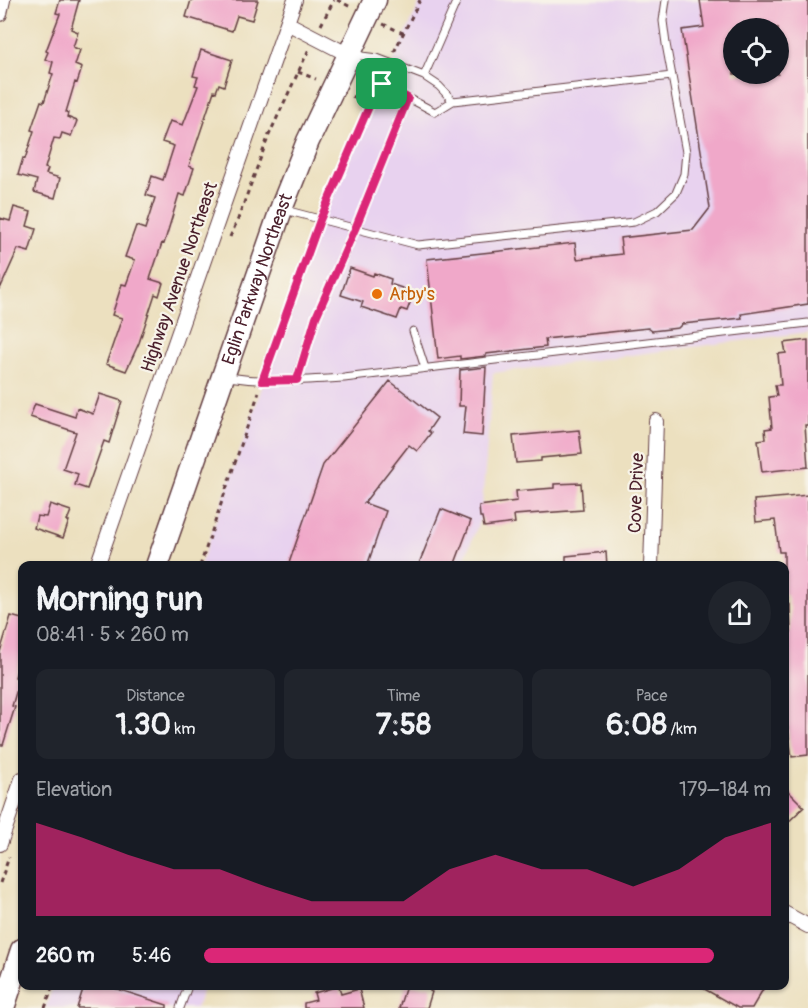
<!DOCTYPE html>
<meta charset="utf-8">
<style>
body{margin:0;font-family:Pangolin,sans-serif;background:#20242c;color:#f1f3f6;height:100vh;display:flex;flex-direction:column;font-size:22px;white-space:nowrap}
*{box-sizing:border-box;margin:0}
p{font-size:20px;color:#9ea1a6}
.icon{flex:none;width:33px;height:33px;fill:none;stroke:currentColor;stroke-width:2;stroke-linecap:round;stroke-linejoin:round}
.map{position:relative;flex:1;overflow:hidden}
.details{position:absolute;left:18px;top:561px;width:771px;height:429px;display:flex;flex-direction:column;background:#171b24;border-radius:12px;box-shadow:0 2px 4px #0004}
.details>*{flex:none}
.controls{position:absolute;left:723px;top:18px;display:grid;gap:12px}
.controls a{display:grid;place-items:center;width:66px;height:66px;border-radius:50%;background:#171b24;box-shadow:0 2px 4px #0004;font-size:30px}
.pin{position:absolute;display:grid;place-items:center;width:51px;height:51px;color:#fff;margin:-26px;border-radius:12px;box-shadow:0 3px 9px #0006}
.round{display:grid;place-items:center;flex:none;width:63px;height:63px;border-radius:32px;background:#20242c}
.overview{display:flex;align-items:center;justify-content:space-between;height:102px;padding:0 18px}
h1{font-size:33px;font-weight:700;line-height:45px}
.metrics{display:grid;grid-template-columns:repeat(3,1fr);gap:9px;height:102px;padding:6px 18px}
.metrics div{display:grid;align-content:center;border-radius:12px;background:#20242c;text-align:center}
.metrics b{font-size:30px;font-weight:700}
.metrics small{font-size:16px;font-weight:400}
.metrics p{font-size:16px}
.chart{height:168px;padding:12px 18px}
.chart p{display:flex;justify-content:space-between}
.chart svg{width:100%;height:108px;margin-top:6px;fill:#db2777;opacity:.7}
ul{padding:0 18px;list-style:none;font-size:20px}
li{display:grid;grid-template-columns:96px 72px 1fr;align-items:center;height:45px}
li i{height:15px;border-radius:8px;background:#db2777}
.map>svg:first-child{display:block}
.built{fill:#e8d2ef;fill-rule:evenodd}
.building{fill:#f0a8c9;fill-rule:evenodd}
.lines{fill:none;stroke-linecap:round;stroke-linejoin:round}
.service-casing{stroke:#623c41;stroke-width:9}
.minor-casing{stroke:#623c41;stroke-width:16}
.trunk-casing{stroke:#623c41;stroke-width:25}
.path{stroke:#623c41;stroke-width:3;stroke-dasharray:4.5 4.5;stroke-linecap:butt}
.service{stroke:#fff;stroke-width:7}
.minor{stroke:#fff;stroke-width:14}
.trunk{stroke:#fff;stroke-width:22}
.route-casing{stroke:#fff;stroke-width:12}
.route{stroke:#db2777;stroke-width:8}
.food-dot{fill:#e8710a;stroke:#f7f3e8;stroke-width:2}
.labels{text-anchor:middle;stroke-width:4.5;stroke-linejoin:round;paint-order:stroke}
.street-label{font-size:18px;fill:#4a1f2b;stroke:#f7f3e8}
.food-label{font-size:18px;fill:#c56008;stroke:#f7f3e8;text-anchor:start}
</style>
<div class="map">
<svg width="808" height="1008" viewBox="0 0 808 1008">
<rect width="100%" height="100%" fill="#f7f3e8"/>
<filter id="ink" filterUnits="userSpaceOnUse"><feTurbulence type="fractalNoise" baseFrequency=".0167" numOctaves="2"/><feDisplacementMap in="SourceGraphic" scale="12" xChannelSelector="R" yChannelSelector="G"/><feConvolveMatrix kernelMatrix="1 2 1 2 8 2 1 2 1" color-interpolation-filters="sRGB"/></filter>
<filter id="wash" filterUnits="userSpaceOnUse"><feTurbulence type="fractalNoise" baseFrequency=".008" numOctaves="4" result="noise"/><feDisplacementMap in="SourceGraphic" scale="24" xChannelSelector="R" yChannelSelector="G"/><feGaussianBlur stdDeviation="1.35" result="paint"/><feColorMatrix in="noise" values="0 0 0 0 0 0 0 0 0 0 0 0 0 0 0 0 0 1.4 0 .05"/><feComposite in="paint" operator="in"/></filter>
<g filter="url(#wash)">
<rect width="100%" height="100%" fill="#ece0bf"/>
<!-- built -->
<path class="built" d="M421,0H808V332L493,373L481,517L462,565L200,566L314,237ZM734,28H778V74H734Z
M53,986H204L196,1008H45Z"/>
<g id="blocks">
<!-- building -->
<path class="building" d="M60,0H79L71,29L78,32L73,47L80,50L75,65L82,68L77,83L75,82L66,112L68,113L67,117L77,121L71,136L62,133L60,139L54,138L45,168L48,169L46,174L60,178L55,198L34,192L37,180L18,175L23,158L25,159L34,131L31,130L41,101L44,102L53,74L50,73L53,62L45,59L48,52L46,51L60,14L56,13Z
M191,0H258L252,20L237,16L232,31L186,17Z
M700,0H808V304L741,314L742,318L682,324L678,328L652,331L648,328L545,339L546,347L486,354V356L460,359V356L438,359L427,259L575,243L577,259L622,254L620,238L693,230L710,208L682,30L704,27ZM734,28H778V74H734Z
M201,50L232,60L224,86L219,84L216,92L214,91L189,166L194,168L185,196L179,194L164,244L162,243L150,279L163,283L159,296L155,294L139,343L126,371L106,364L122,318L112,315L122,284L126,285L135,260L125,257L136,226L145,229L155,198L146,195L152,176L163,180L174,146L162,142L170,121L183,125L198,86L195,85L198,77L193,76Z
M14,207L31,212L27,226L36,229L29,252L18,249L0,289V218L10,221Z
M350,268L373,276L374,273L391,279L390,284L414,292L407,311L401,309L397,319L361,307L363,302L341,295Z
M808,340V425H805L808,467L762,472L758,440L766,439L765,429L772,428L769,397L777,396L775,385H781L778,354L786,353L784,343Z
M486,367L482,436L463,434L466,406H459L460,370Z
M390,381L437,418L428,431L431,433L417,451L409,445L364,503L386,511L367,566H288L323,465Z
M100,394L122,401L109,443L104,441L87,489L75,485L78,474L63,469L76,432L30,417L35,404L75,417L77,408L93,414Z
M579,430L582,454L541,458V461L516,463L513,436Z
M581,483L583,510L514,515L515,523L484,527L482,517H480L479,506L517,501L516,491L554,488V484Z
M808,495V755L792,757L784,704V639H787V633L791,632L790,605L789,606L787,594H784V552H779L775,520L756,522L754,500Z
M50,504L71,511L67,521H69L63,538L34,528L37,516L46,517Z
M441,509L471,521L454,566H418Z
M606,552L607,566H566V556Z
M11,616L22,619V652L15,677L20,679L12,706L15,707L3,745H0V652Z
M784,787L804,807L784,826Z
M84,986H108L167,1005V1008H77Z
M339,986L341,994L359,989L364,1008H304V1003L316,1000L314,993Z
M406,986H431L430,991L432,992L427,1008H399Z
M699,986H765L752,1008H738Z"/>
</g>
</g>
<g filter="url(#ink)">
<use href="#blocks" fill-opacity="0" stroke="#623c41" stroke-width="1.5"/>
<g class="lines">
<defs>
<path id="service" d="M354,55L377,58L424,76L439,86L453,101
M351,56L382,84L435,112L453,101L672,76
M424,76L457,0
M285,210L418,245L634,222L657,211L676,193L684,174L686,152L666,44L663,21L666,0
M413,331L425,368
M228,377C267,383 305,380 344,378L808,323
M296,380L316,317L355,229L408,98
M180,1008L188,986"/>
<path id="minor" d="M0,14L3,0
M287,23L349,55
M97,566L295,0
M651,566L656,421
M0,844L22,779
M784,913L808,926"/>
<g id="trunk">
<path id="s1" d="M157,566L283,204L308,141L375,0"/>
<path d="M3,1008L22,950"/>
</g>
</defs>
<!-- service casing -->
<use href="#service" class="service-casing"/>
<!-- minor casing -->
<use href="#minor" class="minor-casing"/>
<!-- trunk casing -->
<use href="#trunk" class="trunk-casing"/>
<!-- path -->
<path class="path" d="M337,0L351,7
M383,24L403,33
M321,25L334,0
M394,52L420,0
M298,72L316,79
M352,96L369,104
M324,208L374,93
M230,237L238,219L269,135L309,49
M267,369L317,228
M200,566L259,392
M0,883L9,857
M45,1008L53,986"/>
<!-- service -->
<use href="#service" class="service"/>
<!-- minor -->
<use href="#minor" class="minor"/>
<!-- trunk -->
<use href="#trunk" class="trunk"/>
</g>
</g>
<g class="lines" filter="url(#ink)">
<defs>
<path id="route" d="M380,81L382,84L408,98L355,229L316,317L297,380L262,381L320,220Z"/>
</defs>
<!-- route casing -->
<use href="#route" class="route-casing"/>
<!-- route -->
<use href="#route" class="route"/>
</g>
<!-- markers -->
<circle class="food-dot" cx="377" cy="294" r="6"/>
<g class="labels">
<!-- street labels -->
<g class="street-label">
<text transform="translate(179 277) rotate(-71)" y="6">Highway Avenue Northeast</text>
<text dy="6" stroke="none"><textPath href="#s1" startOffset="304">Eglin Parkway Northeast</textPath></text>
<text transform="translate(636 493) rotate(-88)" y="6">Cove Drive</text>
</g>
<!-- food labels -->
<g class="food-label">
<text x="389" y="300">Arby's</text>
</g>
</g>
</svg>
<div class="controls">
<a><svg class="icon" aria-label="locate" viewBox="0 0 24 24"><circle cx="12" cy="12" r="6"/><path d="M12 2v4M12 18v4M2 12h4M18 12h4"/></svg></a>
</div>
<div class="pin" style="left:382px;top:84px;background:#1e9e55"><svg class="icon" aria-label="arrive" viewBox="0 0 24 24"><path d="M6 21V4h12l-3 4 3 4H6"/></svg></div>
<section class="details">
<div class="overview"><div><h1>Morning run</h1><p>08:41 · 5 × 260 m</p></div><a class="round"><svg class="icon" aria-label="share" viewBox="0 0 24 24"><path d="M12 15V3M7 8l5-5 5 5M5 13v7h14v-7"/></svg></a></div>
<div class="metrics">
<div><p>Distance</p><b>1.30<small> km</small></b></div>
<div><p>Time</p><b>7:58</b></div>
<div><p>Pace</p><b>6:08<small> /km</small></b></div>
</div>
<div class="chart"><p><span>Elevation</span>179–184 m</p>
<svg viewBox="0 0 160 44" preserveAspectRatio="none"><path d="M0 44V6L10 12L20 19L30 25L40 25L50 32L60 38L70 38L80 38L90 25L100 19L110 25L120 25L130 32L140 25L150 12L160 6V44z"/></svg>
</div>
<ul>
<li><b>260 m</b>5:46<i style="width:90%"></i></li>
</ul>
</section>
</div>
